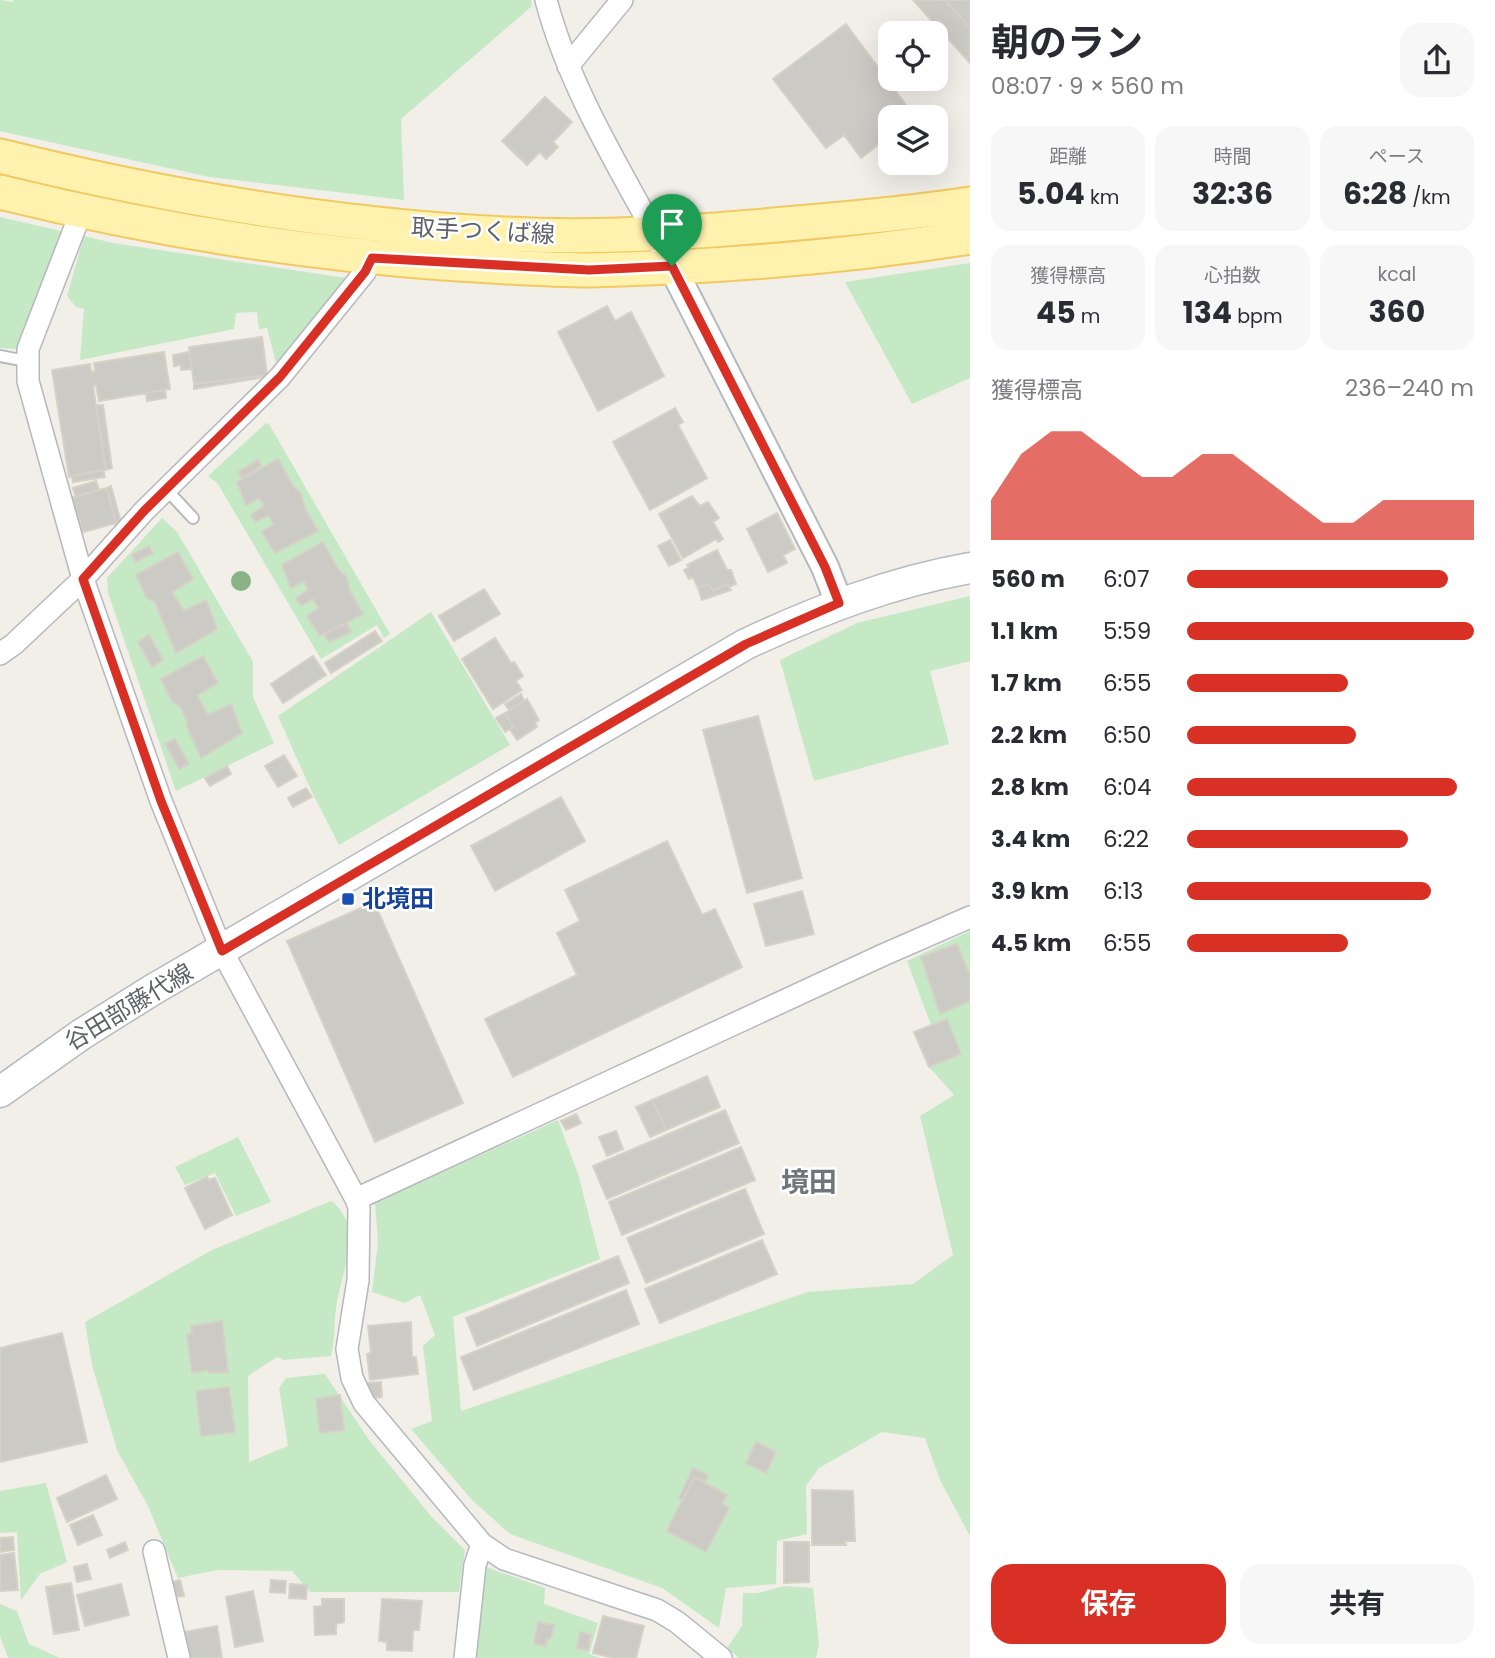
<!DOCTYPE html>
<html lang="ja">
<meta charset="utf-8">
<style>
body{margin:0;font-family:Poppins,"Noto Sans JP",sans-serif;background:#f7f7f7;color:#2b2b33;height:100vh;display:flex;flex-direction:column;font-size:26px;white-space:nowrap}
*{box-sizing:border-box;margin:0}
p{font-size:23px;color:#7c7c81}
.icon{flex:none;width:38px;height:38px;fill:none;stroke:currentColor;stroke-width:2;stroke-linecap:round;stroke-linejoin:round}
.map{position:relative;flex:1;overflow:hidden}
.drawer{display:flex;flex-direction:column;background:#fff;width:525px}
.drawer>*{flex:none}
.buttons{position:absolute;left:878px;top:21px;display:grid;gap:14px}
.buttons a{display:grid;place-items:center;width:70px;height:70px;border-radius:14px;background:#fff;box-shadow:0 7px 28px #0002;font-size:35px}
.pin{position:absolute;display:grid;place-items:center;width:60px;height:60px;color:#fff;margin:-72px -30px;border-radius:50% 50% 50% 0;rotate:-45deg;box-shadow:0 0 7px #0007}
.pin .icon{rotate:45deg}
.round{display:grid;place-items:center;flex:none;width:74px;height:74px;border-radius:21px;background:#f7f7f7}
.headline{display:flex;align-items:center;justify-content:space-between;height:119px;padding:0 21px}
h1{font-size:38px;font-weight:700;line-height:52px}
.figures{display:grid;grid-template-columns:repeat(3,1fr);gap:10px;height:119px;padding:7px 21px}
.figures div{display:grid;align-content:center;border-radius:18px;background:#f7f7f7;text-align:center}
.figures b{font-size:30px;font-weight:700}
.figures small{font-size:19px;font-weight:400}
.figures p{font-size:19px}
.chart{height:196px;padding:14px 21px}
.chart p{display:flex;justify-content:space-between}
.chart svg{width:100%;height:126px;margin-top:7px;fill:#d93025;opacity:.7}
.cta{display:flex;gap:14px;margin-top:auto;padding:14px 21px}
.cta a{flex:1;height:80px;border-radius:21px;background:#d93025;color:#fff;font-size:28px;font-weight:700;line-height:80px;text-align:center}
.cta a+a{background:#f7f7f7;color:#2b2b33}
ul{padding:0 21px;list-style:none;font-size:23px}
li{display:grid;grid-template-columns:112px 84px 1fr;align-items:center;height:52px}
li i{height:18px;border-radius:9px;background:#d93025}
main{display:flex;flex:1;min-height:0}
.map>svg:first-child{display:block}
.green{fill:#c5e8c5;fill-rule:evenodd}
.building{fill:#cccac5;stroke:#d6d1c6;stroke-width:2}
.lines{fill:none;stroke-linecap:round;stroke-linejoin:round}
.service-casing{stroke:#b5b8bc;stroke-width:14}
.minor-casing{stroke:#b5b8bc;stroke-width:24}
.tertiary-casing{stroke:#b5b8bc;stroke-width:30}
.secondary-casing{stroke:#b6babf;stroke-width:33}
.primary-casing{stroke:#f2c960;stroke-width:37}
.service{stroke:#fff;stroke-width:10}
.minor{stroke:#fff;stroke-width:21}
.tertiary{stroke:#fff;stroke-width:26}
.secondary{stroke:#fff;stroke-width:30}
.primary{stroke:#fff2af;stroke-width:33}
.tree{fill:#89b387}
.route-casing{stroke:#fff;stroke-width:14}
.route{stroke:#d93025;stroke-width:9}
.transit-dot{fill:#1a4fb4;stroke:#fff;stroke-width:2.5}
.labels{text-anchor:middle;stroke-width:5;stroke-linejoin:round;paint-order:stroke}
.street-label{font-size:24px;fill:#5f6368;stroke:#fff}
.transit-label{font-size:24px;font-weight:bold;fill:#164399;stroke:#fff;text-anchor:start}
.quarter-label{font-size:28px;font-weight:bold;fill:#70757a;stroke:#fff}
</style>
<main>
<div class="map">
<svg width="970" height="1658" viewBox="0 0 970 1658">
<rect width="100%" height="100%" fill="#f1efe8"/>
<!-- green -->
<path class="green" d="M0,0L13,2V0H531L532,6L401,119L404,200L209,177L0,131Z
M0,217L61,231L18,349L0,348Z
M84,236L113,243L346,278L345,284L277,366L267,328L259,329L257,312L236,313L234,329L80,360L84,309L76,307L67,296Z
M970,263V378L912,404L845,282Z
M266,423L269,424L390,634L384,638L377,625L321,659L218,484L208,476ZM278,459L293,486L301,493L305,508L318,531L275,553L262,532L274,524L268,515L255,522L252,515L264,506L259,498L246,504L237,482ZM323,542L338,569L346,576L350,591L363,614L347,623L351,632L330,642L324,634L320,636L307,616L319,608L313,599L301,606L297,598L308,590L304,581L291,588L282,566Z
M162,518L177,532L253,662V697L274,743L176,791L108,593L107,578ZM178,552L193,579L172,592L184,611L206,600L217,629L176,653L155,602L147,598L136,575ZM203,656L218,683L197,695L208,715L231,704L242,733L201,757L187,727V720L180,706L172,702L161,679Z
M970,596V661L930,671L949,744L814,781L780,660L857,623Z
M431,612L510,745L339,845L311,790L278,716Z
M970,931V971H968L957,944L921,957L940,1014L970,1001V1536L940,1480L925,1438L882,1432L819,1468L806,1486L807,1534L777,1541L776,1584L726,1588L719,1628L662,1588L510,1534L472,1500L411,1429L432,1421L423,1346L435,1335L420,1295L405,1303L372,1292L378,1243L375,1203L558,1120L578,1174L600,1259L453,1317L461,1411L808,1292L913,1284L953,1255L920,1116L954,1095L929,1067L961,1054L947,1020L931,1025L907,961Z
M238,1137L271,1202L236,1216L215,1173L185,1185L175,1167Z
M331,1201C366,1226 340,1275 336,1308C334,1324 335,1340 331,1356L284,1360L277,1357L248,1376L249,1462L288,1446L279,1388L286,1378L325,1374L369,1440L431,1516L465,1550L459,1592H310L292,1571L217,1570L178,1578L148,1506L117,1450L92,1365L85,1322L212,1250ZM229,1387L201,1436L196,1391Z
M46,1483L67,1562L40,1574L21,1600L17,1532L0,1533V1491Z
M486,1567L545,1588L544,1604L598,1623L589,1654L600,1658H473L481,1579Z
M784,1586L813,1588L819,1644L816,1658H739L727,1648L742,1626L743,1593H758Z
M0,1604L17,1611L29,1644L60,1658H8L0,1636Z"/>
<!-- building -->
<path class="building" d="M913,0H945L970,28V63Z
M945,0H970V28Z
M846,24L915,117H891V135L861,158L844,135L826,148L773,79Z
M545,97L572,122L553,142L558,147L546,159L540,152L527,165L502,141Z
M607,306L615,321L631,312L664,376L598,411L558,332Z
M262,337L267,375L194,384L189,347Z
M164,352L170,389L99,401L96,385L93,386L106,470L69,477L52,370L90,364L91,372L95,371L94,363Z
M189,352L192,369L181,370V365L174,366L173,355Z
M267,375L265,377L194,389V384Z
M165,390L166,398L147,401L146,393Z
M96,405H103L112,468L106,470Z
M675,408L683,422L678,425L707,478L650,510L613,442Z
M278,459L293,486L301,493L305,508L318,531L275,553L262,532L274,524L268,515L256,522L251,515L264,506L259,498L246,505L237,482Z
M258,460L261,466L242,478L238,472Z
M103,470L105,477L73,482L72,476Z
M96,481L99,490L76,497L73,488Z
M111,486L120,519L116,523L107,488Z
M107,488L116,523L83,532L72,497Z
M692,496L700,506L708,502L719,518L713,522L723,539L718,542L716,539L683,558L659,514Z
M777,513L795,549L783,555L787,563L768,572L747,529Z
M670,540L681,560L669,566L658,546Z
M323,542L338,569L346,576L350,591L363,614L320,636L307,616L319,608L313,599L301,606L296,598L308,590L304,581L291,588L282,565Z
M149,546L153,553L136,562L132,555Z
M717,550L727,570H731L736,584L729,587L727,584L714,591L709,584L698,588L693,577L689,579L684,570L689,568L687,565Z
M178,552L193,579L172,592L184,611L206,600L217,629L176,653L155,602L147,598L136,575Z
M709,584L714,591L727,584L731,590L702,600L698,588Z
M484,589L500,614L454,641L439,616Z
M347,623L351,632L329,642L324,634Z
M375,631L382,641L331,673L325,663Z
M149,635L163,660L152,667L138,642Z
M495,638L511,663L514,662L523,676L516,681L522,690L493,709L462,659Z
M203,656L218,683L197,695L208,715L231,704L242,733L201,758L187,726V720L180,706L172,702L161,679Z
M313,656L326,675L283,703L271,684Z
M521,694L524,701L509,710L505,704Z
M527,699L539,720L535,723L537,727L517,740L510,729L513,727L505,713Z
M505,713L513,727L505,732L496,718Z
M758,716L802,878L747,893L703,730Z
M175,739L189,764L179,769L165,744Z
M284,755L297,776L278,787L265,766Z
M227,766L231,774L210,786L205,778Z
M306,788L312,797L293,807L288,798Z
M561,797L585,841L495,891L471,846Z
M667,841L702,915L715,909L742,967L513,1077L485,1019L577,975L557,933L580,921L565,890Z
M802,891L814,934L766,946L754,904Z
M374,902L463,1103L375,1142L287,941Z
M957,944L968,971H970V1001L940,1014L921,957Z
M947,1019L961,1054L929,1067L914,1032Z
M707,1076L720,1107L666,1130L652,1100Z
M652,1100L666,1130L650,1137L636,1107Z
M725,1110L739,1143L607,1199L593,1166Z
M576,1114L581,1123L566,1130L561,1121Z
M616,1131L623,1149L607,1156L599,1137Z
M741,1147L755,1180L622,1235L609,1202Z
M207,1177L209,1180L215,1178L232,1215L205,1229L185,1188Z
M745,1189L764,1234L646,1283L627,1238Z
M762,1240L777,1274L660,1323L645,1289Z
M618,1256L629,1283L477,1346L466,1318Z
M626,1290L639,1324L474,1390L461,1357Z
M222,1321L228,1372L210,1373L207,1370L192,1373L187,1335L192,1334L191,1326Z
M411,1322L412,1357H416L418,1374L370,1380L367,1354L371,1353L368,1326Z
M62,1333L87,1442L0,1462V1348Z
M381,1382L382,1397L368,1399L366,1383Z
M229,1387L235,1432L201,1436L196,1391Z
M340,1395L344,1430L320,1433L316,1399Z
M756,1442L776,1452L766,1473L746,1463Z
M693,1468L708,1475L705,1482L694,1477L683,1500L679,1498Z
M106,1475L117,1499L67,1522L57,1498Z
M694,1477L727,1495L722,1504L729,1508L706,1552L667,1531Z
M812,1490L853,1491L855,1541H845L846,1545H812Z
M93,1515L102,1535L78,1545L70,1525Z
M13,1537L14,1550L0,1552V1538Z
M125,1542L128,1550L110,1558L107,1550Z
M784,1542H809V1582L784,1583Z
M14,1553L18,1590L0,1591V1555Z
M87,1564L91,1579L77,1582L74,1567Z
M180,1580L184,1596L176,1597L172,1582Z
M271,1580L286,1581L285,1593L270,1592Z
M71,1583L79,1630L54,1634L46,1587Z
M121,1584L129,1615L85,1626L77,1595Z
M290,1584L307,1585L306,1599L289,1598Z
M253,1591L263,1641L235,1647L226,1597Z
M322,1599H344V1622L336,1624V1634L315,1635L314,1607L322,1606Z
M382,1599L422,1601L419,1630H413L412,1651L387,1650V1642L379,1641Z
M603,1616L644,1626L636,1658H613L593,1653Z
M538,1622L554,1625L551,1638L547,1639L546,1646L534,1644Z
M217,1626L222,1658H190L185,1632Z
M580,1632L591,1635L588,1650L577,1648Z"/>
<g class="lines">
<defs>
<path id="service" d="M0,356L26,361
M166,489L193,518"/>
<path id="minor" d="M546,0C568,83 614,159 655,234
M568,66L622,0
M81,212L28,349V381L83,579L161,801L222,951L356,1199L359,1207L358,1280L347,1349L352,1378L364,1403L482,1544L504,1559L657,1610L677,1622L721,1658
M0,654L14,644L83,579L144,511L280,377L365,272L372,258
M356,1199L883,955L970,917
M154,1551L179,1658
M465,1658L475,1565L482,1544"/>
<path id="tertiary" d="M664,251L825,567L839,603"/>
<path id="secondary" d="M0,1092L82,1034L154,989L746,644C819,610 891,582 970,568"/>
<path id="primary" d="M0,156C166,197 335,226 506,234C603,239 700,232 797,223C855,218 912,213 970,204
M0,192C146,228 293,252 443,263C492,266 542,270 591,270C718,267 845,257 970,237"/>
</defs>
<!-- service casing -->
<use href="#service" class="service-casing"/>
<!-- minor casing -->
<use href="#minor" class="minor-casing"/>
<!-- tertiary casing -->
<use href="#tertiary" class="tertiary-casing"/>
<!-- secondary casing -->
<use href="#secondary" class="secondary-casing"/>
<!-- primary casing -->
<use href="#primary" class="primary-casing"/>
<!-- service -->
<use href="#service" class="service"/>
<!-- minor -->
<use href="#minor" class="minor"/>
<!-- tertiary -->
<use href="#tertiary" class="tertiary"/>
<!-- secondary -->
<use href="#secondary" class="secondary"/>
<!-- primary -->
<use href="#primary" class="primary"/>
</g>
<!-- trees -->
<circle class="tree" cx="241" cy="581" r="10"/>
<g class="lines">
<defs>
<path id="route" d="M372,258L589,270L672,266L825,567L839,603L746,644L222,951L161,801L83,579L144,511L280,377L365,272Z"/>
</defs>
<!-- route casing -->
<use href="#route" class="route-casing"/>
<!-- route -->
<use href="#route" class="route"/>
</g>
<!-- markers -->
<rect class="transit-dot" x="341" y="892" width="14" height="14" rx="3.5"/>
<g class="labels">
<!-- street labels -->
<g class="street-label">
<text transform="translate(483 231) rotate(3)" y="8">取手つくば線</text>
<text transform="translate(129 1007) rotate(-31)" y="8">谷田部藤代線</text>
</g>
<!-- transit labels -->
<g class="transit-label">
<text x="362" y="907">北境田</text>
</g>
<!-- quarter labels -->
<g class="quarter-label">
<text x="809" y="1192">境田</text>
</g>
</g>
</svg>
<div class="buttons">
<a><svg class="icon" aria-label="locate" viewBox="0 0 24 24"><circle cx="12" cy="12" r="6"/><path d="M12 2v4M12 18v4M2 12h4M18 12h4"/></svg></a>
<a><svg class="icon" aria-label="layers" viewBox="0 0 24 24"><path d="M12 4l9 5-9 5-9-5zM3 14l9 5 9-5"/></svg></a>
</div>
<div class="pin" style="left:672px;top:266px;background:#1e9e55"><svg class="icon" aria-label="arrive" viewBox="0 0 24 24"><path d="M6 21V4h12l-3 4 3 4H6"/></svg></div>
</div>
<section class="drawer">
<div class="headline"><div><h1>朝のラン</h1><p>08:07 · 9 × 560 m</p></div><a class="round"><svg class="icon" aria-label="share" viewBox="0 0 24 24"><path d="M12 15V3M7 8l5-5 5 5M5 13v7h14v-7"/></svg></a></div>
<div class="figures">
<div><p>距離</p><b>5.04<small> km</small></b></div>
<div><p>時間</p><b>32:36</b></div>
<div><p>ペース</p><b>6:28<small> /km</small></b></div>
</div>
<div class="figures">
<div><p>獲得標高</p><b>45<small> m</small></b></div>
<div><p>心拍数</p><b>134<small> bpm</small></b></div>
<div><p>kcal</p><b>360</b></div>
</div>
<div class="chart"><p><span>獲得標高</span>236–240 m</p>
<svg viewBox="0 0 160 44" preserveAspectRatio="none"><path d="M0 44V30L10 14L20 6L30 6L40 14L50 22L60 22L70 14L80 14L90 22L100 30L110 38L120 38L130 30L140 30L150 30L160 30V44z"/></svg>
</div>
<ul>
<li><b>560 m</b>6:07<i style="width:91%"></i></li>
<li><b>1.1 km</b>5:59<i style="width:100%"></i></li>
<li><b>1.7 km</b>6:55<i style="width:56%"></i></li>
<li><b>2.2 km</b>6:50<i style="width:59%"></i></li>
<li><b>2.8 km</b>6:04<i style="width:94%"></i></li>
<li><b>3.4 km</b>6:22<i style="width:77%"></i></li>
<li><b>3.9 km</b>6:13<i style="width:85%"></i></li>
<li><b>4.5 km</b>6:55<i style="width:56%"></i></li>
</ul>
<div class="cta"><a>保存</a><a>共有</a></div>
</section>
</main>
